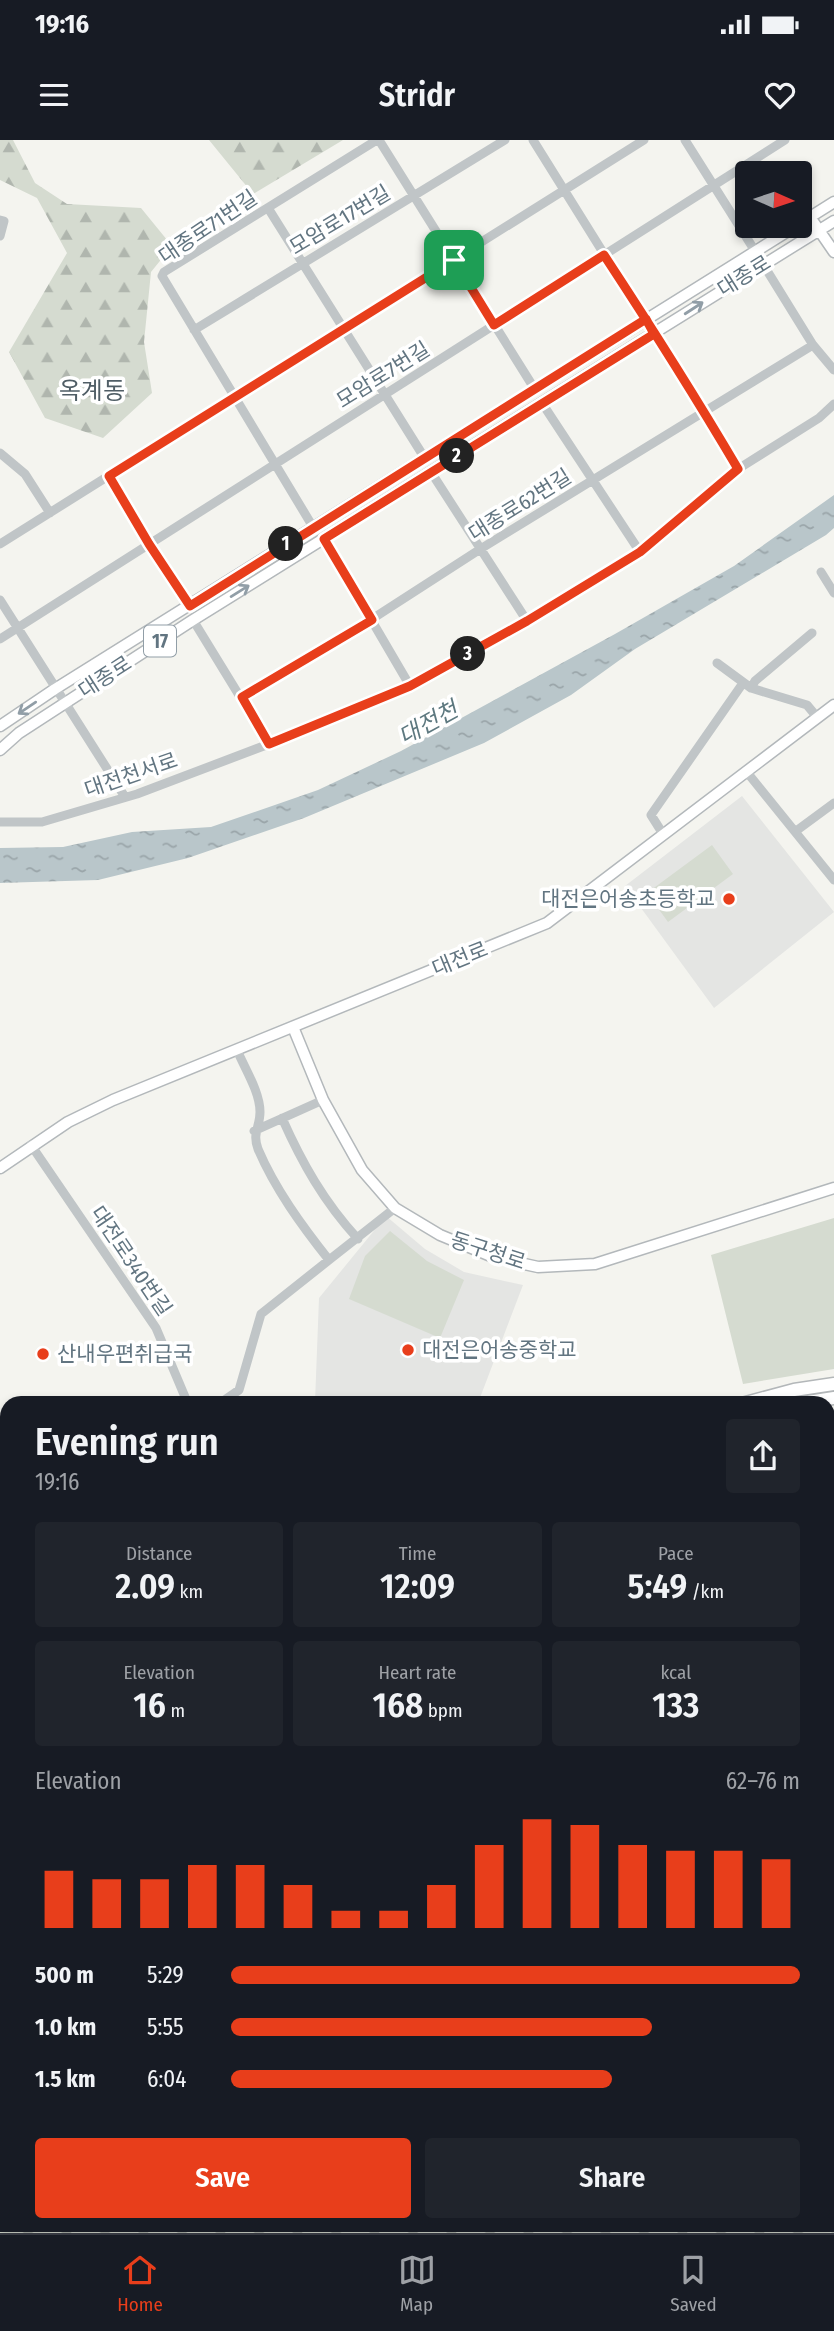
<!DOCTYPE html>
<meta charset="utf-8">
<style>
body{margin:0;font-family:"Fira Sans Condensed","Noto Sans KR",sans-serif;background:#20242c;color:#f1f3f6;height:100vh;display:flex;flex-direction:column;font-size:26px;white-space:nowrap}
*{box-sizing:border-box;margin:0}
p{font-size:23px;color:#9ea1a6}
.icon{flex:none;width:38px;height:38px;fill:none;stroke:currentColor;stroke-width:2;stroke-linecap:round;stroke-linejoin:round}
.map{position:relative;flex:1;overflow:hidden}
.details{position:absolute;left:0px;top:1256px;width:835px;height:836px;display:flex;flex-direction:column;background:#171b24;border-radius:21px 21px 0 0;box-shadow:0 4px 10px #0003}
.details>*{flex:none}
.needle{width:46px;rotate:93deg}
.buttons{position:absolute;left:735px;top:21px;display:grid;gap:14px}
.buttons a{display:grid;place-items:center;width:77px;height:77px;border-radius:7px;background:#171b24;box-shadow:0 4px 10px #0003;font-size:35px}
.pin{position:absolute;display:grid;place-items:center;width:60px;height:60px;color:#fff;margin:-30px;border-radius:14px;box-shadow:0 4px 10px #0006}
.km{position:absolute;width:35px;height:35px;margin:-18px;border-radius:50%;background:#222;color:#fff;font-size:19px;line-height:35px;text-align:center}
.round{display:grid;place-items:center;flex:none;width:74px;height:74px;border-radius:7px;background:#20242c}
.summary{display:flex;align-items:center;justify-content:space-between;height:119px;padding:0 35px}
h1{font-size:38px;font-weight:600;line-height:52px}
.figures{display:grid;grid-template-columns:repeat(3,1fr);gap:10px;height:119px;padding:7px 35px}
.figures div{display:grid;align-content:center;border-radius:7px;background:#20242c;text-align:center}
.figures b{font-size:35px;font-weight:600}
.figures small{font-size:19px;font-weight:400}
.figures p{font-size:19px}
.chart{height:196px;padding:14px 35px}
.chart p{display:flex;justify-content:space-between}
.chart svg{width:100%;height:126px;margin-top:7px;stroke:#e83e1b;stroke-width:6}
.action{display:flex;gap:14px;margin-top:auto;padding:14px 35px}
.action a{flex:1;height:80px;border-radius:7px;background:#e83e1b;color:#fff;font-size:28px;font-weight:600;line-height:80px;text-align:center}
.action a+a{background:#20242c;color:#f1f3f6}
ul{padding:0 35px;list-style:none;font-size:23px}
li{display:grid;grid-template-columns:112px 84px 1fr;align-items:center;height:52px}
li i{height:18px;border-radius:9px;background:#e83e1b}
.status{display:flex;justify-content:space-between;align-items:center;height:49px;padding:0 35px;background:#171b24;direction:ltr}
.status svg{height:19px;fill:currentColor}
header{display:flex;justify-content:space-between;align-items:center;height:91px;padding:0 35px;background:#171b24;font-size:32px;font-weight:600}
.tab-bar{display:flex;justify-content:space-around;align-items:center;height:98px;border-top:2px solid #363941;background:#171b24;font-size:19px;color:#9ea1a6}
.tab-bar a{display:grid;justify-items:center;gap:4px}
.tab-bar .on{color:#e83e1b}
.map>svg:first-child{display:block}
.built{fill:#e4e5e3}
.forest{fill:url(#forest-firs)}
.green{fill:#d5dbd0}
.water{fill:url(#water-ripples)}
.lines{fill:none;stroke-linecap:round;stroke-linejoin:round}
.major-casing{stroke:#b3b8bb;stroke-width:13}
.highway-casing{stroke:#b3b7b9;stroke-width:15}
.minor{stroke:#c0c5c7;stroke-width:9}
.major{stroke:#fff;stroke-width:10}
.highway{stroke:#fff;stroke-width:12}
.oneway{stroke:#919ea7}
.route-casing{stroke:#fff;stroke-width:14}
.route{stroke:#e83e1b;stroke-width:9}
.poi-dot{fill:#e83e1b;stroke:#fff;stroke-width:2.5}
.labels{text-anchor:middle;stroke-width:7;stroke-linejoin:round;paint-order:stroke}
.shield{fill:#fff;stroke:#919ea7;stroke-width:2}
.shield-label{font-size:19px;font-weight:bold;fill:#627581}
.street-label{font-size:21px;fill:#627581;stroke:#fff}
.poi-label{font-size:21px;fill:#627581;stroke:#fff;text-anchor:start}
.water-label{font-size:23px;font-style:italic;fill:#5d787f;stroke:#fff}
.quarter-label{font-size:24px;fill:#505e66;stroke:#fff}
</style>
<div class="status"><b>19:16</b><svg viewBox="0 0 49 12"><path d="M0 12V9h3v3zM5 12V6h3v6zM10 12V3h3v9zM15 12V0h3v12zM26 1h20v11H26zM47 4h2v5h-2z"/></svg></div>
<header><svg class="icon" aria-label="menu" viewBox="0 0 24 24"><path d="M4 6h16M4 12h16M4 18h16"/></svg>Stridr<svg class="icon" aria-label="heart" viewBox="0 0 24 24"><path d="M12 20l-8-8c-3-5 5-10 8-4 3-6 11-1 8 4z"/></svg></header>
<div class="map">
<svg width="834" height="2093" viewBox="0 0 834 2093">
<defs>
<pattern id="forest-firs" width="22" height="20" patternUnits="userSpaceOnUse" patternTransform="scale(1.75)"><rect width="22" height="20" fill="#d5dbd0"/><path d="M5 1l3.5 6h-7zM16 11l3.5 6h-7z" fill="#b0b6ae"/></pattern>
<pattern id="water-ripples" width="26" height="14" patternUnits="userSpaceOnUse" patternTransform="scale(1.75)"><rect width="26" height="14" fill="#b9c6ca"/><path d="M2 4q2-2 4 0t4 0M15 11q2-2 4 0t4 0" fill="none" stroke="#9aa5a9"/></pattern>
</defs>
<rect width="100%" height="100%" fill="#f4f4ef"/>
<!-- built -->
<path class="built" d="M742,656L834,772L714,868L625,746Z
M386,1076L425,1109L464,1132L523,1145L478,1263L315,1262L319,1158Z"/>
<!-- forest -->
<path class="forest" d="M0,0H13L35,43L67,64L141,68L172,106L151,132L144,202L152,253L103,298L45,278L9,212L67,113L37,58L0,40Z
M209,0H343L253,54Z
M834,1289V2093H0V1583L7,1585V2086H828V1290Z"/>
<!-- green -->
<path class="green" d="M712,705L733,734L668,782L647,753Z
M834,1078V1229L743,1244L711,1115Z
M390,1091L427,1121L464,1140L440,1198L349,1159L365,1116Z"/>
<!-- water -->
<path class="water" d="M834,355V388L826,395L635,509L571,555L484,603L304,678L188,718L98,740L0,743V708L63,707L132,692L211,687L318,650L401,611L615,494L734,426Z"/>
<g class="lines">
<defs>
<path id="major" d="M810,77L834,112
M807,79L834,62
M0,586L55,549L796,86
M0,610L19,593L193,480L834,81
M293,887L323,960L362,1030L395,1068L440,1095L493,1117L538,1127L595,1124L834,1048
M0,1028L68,982L113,960L547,783L834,565"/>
<path id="highway" d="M742,1264L794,1250L834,1244
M795,1264L834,1258
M0,1516L7,1514
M0,1529L7,1527"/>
</defs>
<!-- major casing -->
<use href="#major" class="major-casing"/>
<!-- highway casing -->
<use href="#highway" class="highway-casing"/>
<!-- minor -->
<path class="minor" d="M379,0L534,248
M533,0L738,329
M685,0L755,111
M268,68L424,317
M0,80L4,81L0,96
M763,124L813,205L834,230
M194,190L505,0
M542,263L640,412
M0,313L25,334L50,373
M431,332L527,481
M109,336L190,466
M313,387L162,136L164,132L377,0
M324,399L410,546
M0,404L644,0
M821,432L834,453
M0,460L125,657
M193,480L269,604
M0,499L785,0
M717,523L751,548L807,565L817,577
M751,548L755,541L812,493
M242,557L372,479L482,408L813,205
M746,631L834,740
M0,682H42L137,654L269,604L410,546L527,481L595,437L640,412L738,329L819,278L834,264
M796,691L834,663
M663,694L651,675L743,543
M237,910C245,929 260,952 260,972C260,987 252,993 258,1009C275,1049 302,1086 329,1120L395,1068
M282,978C302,1023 324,1062 358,1099
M254,991L323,960
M31,1005L156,1188L188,1264
M219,1264L239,1250L261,1174L329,1120
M0,1424L7,1440"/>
<!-- major -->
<use href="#major" class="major"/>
<!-- highway -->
<use href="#highway" class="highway"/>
</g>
<!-- one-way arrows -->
<defs><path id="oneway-shaft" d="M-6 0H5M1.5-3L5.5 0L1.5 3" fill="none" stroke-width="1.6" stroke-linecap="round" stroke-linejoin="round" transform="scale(1.75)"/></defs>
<g class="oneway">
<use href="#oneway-shaft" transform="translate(694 168) rotate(-33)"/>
<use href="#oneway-shaft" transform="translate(240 451) rotate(-32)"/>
<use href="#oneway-shaft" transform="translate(27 568) rotate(146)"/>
</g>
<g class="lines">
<defs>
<path id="route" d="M454,120L109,336L149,404L190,466L646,179L654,194L324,399L372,480L242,557L269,604L410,546L527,481L640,412L738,329C695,256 650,185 604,115L494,185L454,120"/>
</defs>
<!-- route casing -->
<use href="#route" class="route-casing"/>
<!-- route -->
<use href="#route" class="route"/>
</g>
<!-- markers -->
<g class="poi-dot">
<circle cx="729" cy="759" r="7"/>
<circle cx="408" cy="1210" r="7"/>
<circle cx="43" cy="1214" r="7"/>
</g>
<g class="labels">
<!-- shield labels -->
<rect class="shield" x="144" y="485.5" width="32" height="31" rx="5"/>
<g class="shield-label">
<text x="160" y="508">17</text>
</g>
<!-- street labels -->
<g class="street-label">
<text transform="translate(340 80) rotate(-31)" y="7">모암로17번길</text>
<text transform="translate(208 87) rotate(-34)" y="7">대종로71번길</text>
<text transform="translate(744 136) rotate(-32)" y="7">대종로</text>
<text transform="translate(383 235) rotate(-32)" y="7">모암로7번길</text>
<text transform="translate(520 365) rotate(-32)" y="7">대종로62번길</text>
<text transform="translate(105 537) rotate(-33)" y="7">대종로</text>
<text transform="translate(131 635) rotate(-19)" y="7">대전천서로</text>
<text transform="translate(460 819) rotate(-22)" y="7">대전로</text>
<text transform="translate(488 1111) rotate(18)" y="7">동구청로</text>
<text transform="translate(131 1121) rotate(56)" y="7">대전로340번길</text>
</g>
<!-- poi labels -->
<g class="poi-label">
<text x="715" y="766" text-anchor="end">대전은어송초등학교</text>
<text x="422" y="1217">대전은어송중학교</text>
<text x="57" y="1221">산내우편취급국</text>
</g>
<!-- water labels -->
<g class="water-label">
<text transform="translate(428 583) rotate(-29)" y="8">대전천</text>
</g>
<!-- quarter labels -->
<g class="quarter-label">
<text x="92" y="259">옥계동</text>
</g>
</g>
</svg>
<div class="buttons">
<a><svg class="needle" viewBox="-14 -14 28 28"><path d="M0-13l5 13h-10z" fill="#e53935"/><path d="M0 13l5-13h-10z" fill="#9ea1a6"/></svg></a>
</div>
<div class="pin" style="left:454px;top:120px;background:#1e9e55"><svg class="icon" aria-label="arrive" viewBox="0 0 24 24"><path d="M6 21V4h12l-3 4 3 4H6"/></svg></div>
<b class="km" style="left:286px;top:404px">1</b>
<b class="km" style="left:457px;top:316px">2</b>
<b class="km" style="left:468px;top:514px">3</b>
<section class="details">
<div class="summary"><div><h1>Evening run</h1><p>19:16</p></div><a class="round"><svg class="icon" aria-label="share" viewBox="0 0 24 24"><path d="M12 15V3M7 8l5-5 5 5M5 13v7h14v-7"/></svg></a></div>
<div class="figures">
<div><p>Distance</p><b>2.09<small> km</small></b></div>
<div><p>Time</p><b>12:09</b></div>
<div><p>Pace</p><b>5:49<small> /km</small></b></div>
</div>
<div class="figures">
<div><p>Elevation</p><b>16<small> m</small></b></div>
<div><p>Heart rate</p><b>168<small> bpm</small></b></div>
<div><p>kcal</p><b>133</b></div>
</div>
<div class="chart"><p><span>Elevation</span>62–76 m</p>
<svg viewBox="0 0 160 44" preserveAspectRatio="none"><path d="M5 44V24M15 44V27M25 44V27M35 44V22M45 44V22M55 44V29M65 44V38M75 44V38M85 44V29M95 44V15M105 44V6M115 44V8M125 44V15M135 44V17M145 44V17M155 44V20"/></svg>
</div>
<ul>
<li><b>500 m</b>5:29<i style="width:100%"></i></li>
<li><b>1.0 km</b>5:55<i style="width:74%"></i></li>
<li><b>1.5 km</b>6:04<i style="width:67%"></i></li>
</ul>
<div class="action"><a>Save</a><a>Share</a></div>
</section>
</div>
<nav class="tab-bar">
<a class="on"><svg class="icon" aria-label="home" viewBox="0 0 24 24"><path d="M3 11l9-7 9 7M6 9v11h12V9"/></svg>Home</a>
<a><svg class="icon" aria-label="map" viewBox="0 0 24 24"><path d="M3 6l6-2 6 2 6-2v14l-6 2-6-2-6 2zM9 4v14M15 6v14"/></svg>Map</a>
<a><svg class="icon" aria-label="saved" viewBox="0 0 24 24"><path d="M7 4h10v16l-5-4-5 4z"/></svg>Saved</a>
</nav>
